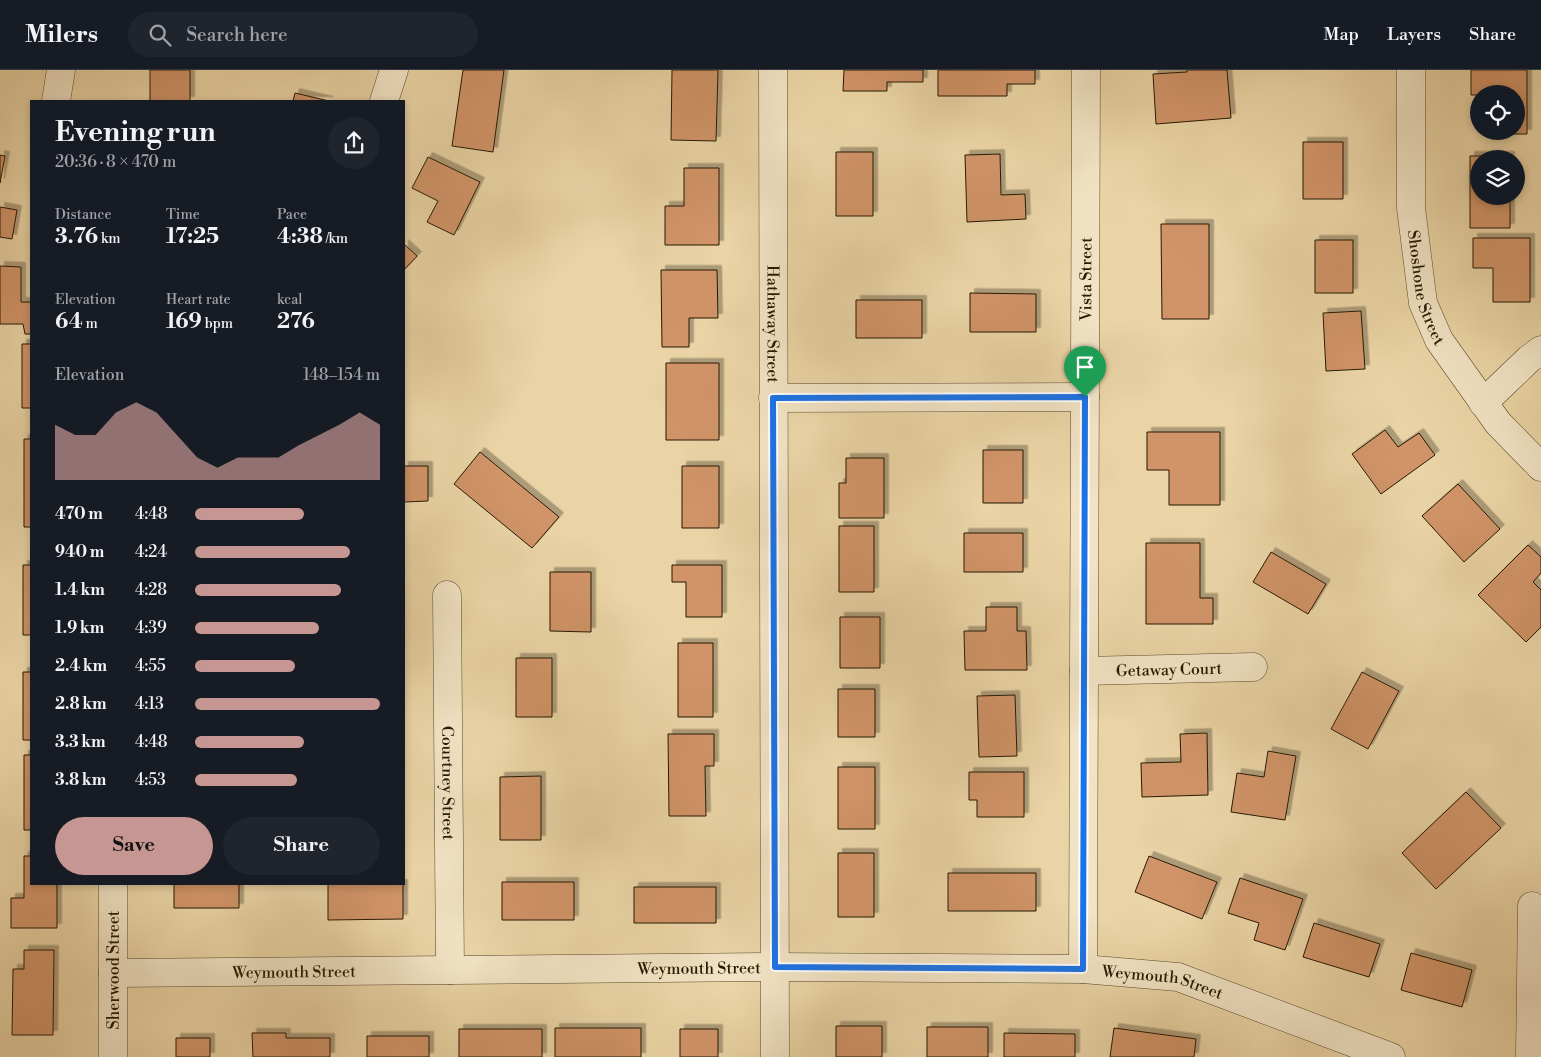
<!DOCTYPE html>
<meta charset="utf-8">
<style>
body{margin:0;font-family:"Libre Bodoni",serif;background:#20242c;color:#f1f3f6;height:100vh;display:flex;flex-direction:column;font-size:19px;white-space:nowrap}
*{box-sizing:border-box;margin:0}
p{font-size:16px;color:#9ea1a6}
.icon{flex:none;width:28px;height:28px;fill:none;stroke:currentColor;stroke-width:2;stroke-linecap:round;stroke-linejoin:round}
.map{position:relative;flex:1;overflow:hidden}
.panel{position:absolute;left:30px;top:30px;width:375px;height:785px;display:flex;flex-direction:column;background:#171b24;border-radius:0px;box-shadow:0 2px 8px #0003}
.panel>*{flex:none}
.tools{position:absolute;left:1470px;top:15px;display:grid;gap:10px}
.tools a{display:grid;place-items:center;width:55px;height:55px;border-radius:50%;background:#171b24;box-shadow:0 2px 8px #0003;font-size:25px}
.pin{position:absolute;display:grid;place-items:center;width:42px;height:42px;color:#fff;margin:-51px -21px;border-radius:50% 50% 50% 0;rotate:-45deg;box-shadow:0 0 5px #0007}
.pin .icon{rotate:45deg}
.round{display:grid;place-items:center;flex:none;width:52px;height:52px;border-radius:26px;background:#20242c}
.summary{display:flex;align-items:center;justify-content:space-between;height:85px;padding:0 25px}
h1{font-size:28px;font-weight:800;line-height:38px}
.stats{display:grid;grid-template-columns:repeat(3,1fr);gap:8px;height:85px;padding:5px 25px}
.stats div{display:grid;align-content:center}
.stats b{font-size:21px;font-weight:800}
.stats small{font-size:14px;font-weight:400}
.stats p{font-size:14px}
.chart{height:140px;padding:10px 25px}
.chart p{display:flex;justify-content:space-between}
.chart svg{width:100%;height:90px;margin-top:5px;fill:#c59692;opacity:.7}
.primary-button{display:flex;gap:10px;margin-top:auto;padding:10px 25px}
.primary-button a{flex:1;height:58px;border-radius:30px;background:#c59692;color:#111;font-size:20px;font-weight:800;line-height:58px;text-align:center}
.primary-button a+a{background:#20242c;color:#f1f3f6}
ul{padding:0 25px;list-style:none;font-size:16px}
li{display:grid;grid-template-columns:80px 60px 1fr;align-items:center;height:38px}
li i{height:12px;border-radius:6px;background:#c59692}
header{display:flex;align-items:center;gap:30px;box-sizing:border-box;height:70px;padding:0 25px;background:#171b24;border-bottom:1px solid #363941}
header strong{font-size:24px}
nav{display:flex;gap:28px;margin-inline-start:auto;font-size:18px}
.search{width:350px;height:45px;background:#20242c;display:flex;align-items:center;gap:12px;box-sizing:border-box;padding:0 18px;border-radius:28px;color:#9ea1a6;font-size:19px}
.map>svg:first-child{display:block}
.building{fill:#d09467;stroke:#271903;filter:url(#shadow)}
.lines{fill:none;stroke-linecap:round;stroke-linejoin:round}
.minor-casing{stroke:#58482c;stroke-width:29}
.minor{stroke:#f1e3c4;stroke-width:28}
.route-casing{stroke:#fff;stroke-width:10}
.route{stroke:#1a73e8;stroke-width:6}
.labels{text-anchor:middle;stroke-width:4;stroke-linejoin:round;paint-order:stroke}
.street-label{font-size:16px;fill:#271903;stroke:#f1e3c4}
</style>
<header>
<strong>Milers</strong>
<div class="search"><svg class="icon" aria-label="search" viewBox="0 0 24 24"><circle cx="10" cy="10" r="6"/><path d="M15 15l6 6"/></svg>Search here</div>
<nav><a>Map</a><a>Layers</a><a>Share</a></nav>
</header>
<div class="map">
<svg width="1541" height="987" viewBox="0 0 1541 987">
<defs>
<filter id="shadow"><feDropShadow dx="4.5" dy="-4.5" stdDeviation="0" flood-color="#0004"/></filter>
</defs>
<rect width="100%" height="100%" fill="#ead4a5"/>
<filter id="stains"><feTurbulence type="fractalNoise" baseFrequency=".004" numOctaves="4"/><feColorMatrix values="0 0 0 0 .2 0 0 0 0 .09 0 0 0 0 .02 0 0 0 .5 -.17"/></filter>
<radialGradient id="worn" r=".72"><stop offset=".6" stop-color="#630" stop-opacity="0"/><stop offset="1" stop-color="#630" stop-opacity=".3"/></radialGradient>
<!-- building -->
<path class="building" d="M150,0H190V31H150Z
M463,0H504L493,82L452,76Z
M672,0H718L716,71L671,70Z
M844,0H923V12H887V21H843Z
M938,0H1035V14H1007V26H938Z
M1187,0H1227L1231,48L1156,54L1153,4L1187,2Z
M1471,0H1527V64H1493V61H1516V24H1479V25H1471Z
M295,23L329,31H293Z
M1303,72H1343V129H1303Z
M836,82H873V146H836Z
M1000,84L1001,125L1025,124L1026,149L967,152L965,85Z
M0,85L5,86L0,113Z
M1470,86H1510V89H1479V126H1510V158H1470Z
M428,87L480,112L454,165L427,152L438,131L412,118Z
M684,98H719V175H665V136H684Z
M0,137L17,140L12,169L0,167Z
M1161,154H1209V249H1162Z
M1473,168H1530V232H1493V198H1473Z
M1315,170H1353V223H1315Z
M404,174L417,186L404,200Z
M0,196L21,197V232H31V264H25L23,254H0Z
M661,200H717L718,248H689V277H662Z
M970,223L1036,224V262H970Z
M856,230H922V268H856Z
M1361,241L1365,299L1326,301L1323,243Z
M22,274H31V338H22Z
M666,293H719V370H666Z
M1385,360L1398,377L1419,363L1435,385L1381,424L1352,384Z
M1147,362H1220V435H1169V400H1147Z
M24,369H31V457H24Z
M983,380H1023V433H983Z
M480,382L559,447L532,478L454,414Z
M846,388H884V448H839V413H846Z
M404,396H428V431L404,432Z
M682,396H719V458H682Z
M1458,414L1500,459L1464,492L1422,446Z
M839,456H874V522H839Z
M964,463H1023V502H964Z
M1146,473H1200V528H1213V554H1146Z
M1528,475L1541,487V503L1533,512L1541,520V557L1526,572L1478,525Z
M1271,482L1326,514L1308,544L1253,512Z
M23,495H31V565H23Z
M672,495H722V547H686V512H672Z
M550,502H591V562L550,561Z
M986,537H1017V561H1026L1027,600H965L964,561H986Z
M840,547H880V598H840Z
M678,573H713V647H678Z
M516,588H552V647H516Z
M23,602H31V670H23Z
M1362,602L1399,621L1368,679L1331,659Z
M838,619H875V667H838Z
M1015,625L1017,686L979,687L977,626Z
M1207,663L1208,725L1142,727L1141,693L1181,692L1180,664Z
M668,664H714V696H705L706,746H669Z
M1268,681L1296,686L1285,750L1231,742L1237,703L1264,707Z
M24,685H31V760H24Z
M838,697H875V759H838Z
M969,702H1024V747H977V730H969Z
M541,706V770H500V707Z
M1466,722L1501,758L1436,819L1402,783Z
M838,783H874V847H838Z
M24,786H31V814H57V858H11V828H24Z
M1149,786L1217,812L1202,849L1135,822Z
M948,803H1036V841H948Z
M1240,808L1303,829L1285,880L1254,870L1259,853L1228,843Z
M502,812H574V850H502Z
M174,814H239V838H174Z
M328,814H403V849L328,850Z
M634,817H716V853H634Z
M1314,853L1380,874L1369,907L1303,887Z
M24,880H54L53,965H12L13,899H24Z
M1411,883L1472,900L1462,937L1401,920Z
M836,956H882V987H836Z
M927,957H988V987H927Z
M555,958H641V987H555Z
M1114,958L1196,969L1194,987H1110Z
M459,959H542V987H459Z
M680,959H718V987H680Z
M252,963H286V968H330V987H253Z
M1004,963L1075,964V987H1004Z
M367,966H429V987H367Z
M176,968H210V987H176Z"/>
<g class="lines">
<defs>
<g id="minor">
<path id="s1" d="M773,0L775,987"/>
<path id="s2" d="M1411,0V138L1423,233L1439,270L1498,353L1541,397"/>
<path d="M56,31L61,0"/>
<path d="M384,31L394,0"/>
<path d="M773,328L1085,327"/>
<path d="M1483,333L1529,289L1541,280"/>
<path id="s3" d="M447,525L450,900"/>
<path id="s4" d="M1084,601L1253,597"/>
<path d="M113,814V987"/>
<path id="s5" d="M1083,899L1086,0"/>
<path id="s6" d="M113,903L775,897L1083,899L1178,907L1391,987"/>
<path d="M1530,987L1532,836"/>
</g>
</defs>
<!-- minor casing -->
<use href="#minor" class="minor-casing"/>
<!-- minor -->
<use href="#minor" class="minor"/>
</g>
<g class="lines">
<defs>
<path id="route" d="M1085,327L1083,899L775,897L773,328Z"/>
</defs>
<!-- route casing -->
<use href="#route" class="route-casing"/>
<!-- route -->
<use href="#route" class="route"/>
</g>
<g class="labels">
<!-- street labels -->
<g class="street-label">
<text dy="6" stroke="none"><textPath href="#s5" startOffset="690">Vista Street</textPath></text>
<text dy="6" stroke="none"><textPath href="#s2" startOffset="219">Shoshone Street</textPath></text>
<text dy="6" stroke="none"><textPath href="#s1" startOffset="254">Hathaway Street</textPath></text>
<text dy="6" stroke="none"><textPath href="#s4" startOffset="85">Getaway Court</textPath></text>
<text dy="6" stroke="none"><textPath href="#s3" startOffset="188">Courtney Street</textPath></text>
<text dy="6" stroke="none"><textPath href="#s6" startOffset="586">Weymouth Street</textPath></text>
<text transform="translate(113 900) rotate(-90)" y="6">Sherwood Street</text>
<text dy="6" stroke="none"><textPath href="#s6" startOffset="181">Weymouth Street</textPath></text>
<text dy="6" stroke="none"><textPath href="#s6" startOffset="1051">Weymouth Street</textPath></text>
</g>
</g>
<rect width="100%" height="100%" filter="url(#stains)"/>
<rect width="100%" height="100%" fill="url(#worn)"/>
</svg>
<div class="tools">
<a><svg class="icon" aria-label="locate" viewBox="0 0 24 24"><circle cx="12" cy="12" r="6"/><path d="M12 2v4M12 18v4M2 12h4M18 12h4"/></svg></a>
<a><svg class="icon" aria-label="layers" viewBox="0 0 24 24"><path d="M12 4l9 5-9 5-9-5zM3 14l9 5 9-5"/></svg></a>
</div>
<div class="pin" style="left:1085px;top:327px;background:#1e9e55"><svg class="icon" aria-label="arrive" viewBox="0 0 24 24"><path d="M6 21V4h12l-3 4 3 4H6"/></svg></div>
<section class="panel">
<div class="summary"><div><h1>Evening run</h1><p>20:36 · 8 × 470 m</p></div><a class="round"><svg class="icon" aria-label="share" viewBox="0 0 24 24"><path d="M12 15V3M7 8l5-5 5 5M5 13v7h14v-7"/></svg></a></div>
<div class="stats">
<div><p>Distance</p><b>3.76<small> km</small></b></div>
<div><p>Time</p><b>17:25</b></div>
<div><p>Pace</p><b>4:38<small> /km</small></b></div>
</div>
<div class="stats">
<div><p>Elevation</p><b>64<small> m</small></b></div>
<div><p>Heart rate</p><b>169<small> bpm</small></b></div>
<div><p>kcal</p><b>276</b></div>
</div>
<div class="chart"><p><span>Elevation</span>148–154 m</p>
<svg viewBox="0 0 160 44" preserveAspectRatio="none"><path d="M0 44V17L10 22L20 22L30 11L40 6L50 11L60 22L70 33L80 38L90 33L100 33L110 33L120 27L130 22L140 17L150 11L160 17V44z"/></svg>
</div>
<ul>
<li><b>470 m</b>4:48<i style="width:59%"></i></li>
<li><b>940 m</b>4:24<i style="width:84%"></i></li>
<li><b>1.4 km</b>4:28<i style="width:79%"></i></li>
<li><b>1.9 km</b>4:39<i style="width:67%"></i></li>
<li><b>2.4 km</b>4:55<i style="width:54%"></i></li>
<li><b>2.8 km</b>4:13<i style="width:100%"></i></li>
<li><b>3.3 km</b>4:48<i style="width:59%"></i></li>
<li><b>3.8 km</b>4:53<i style="width:55%"></i></li>
</ul>
<div class="primary-button"><a>Save</a><a>Share</a></div>
</section>
</div>
